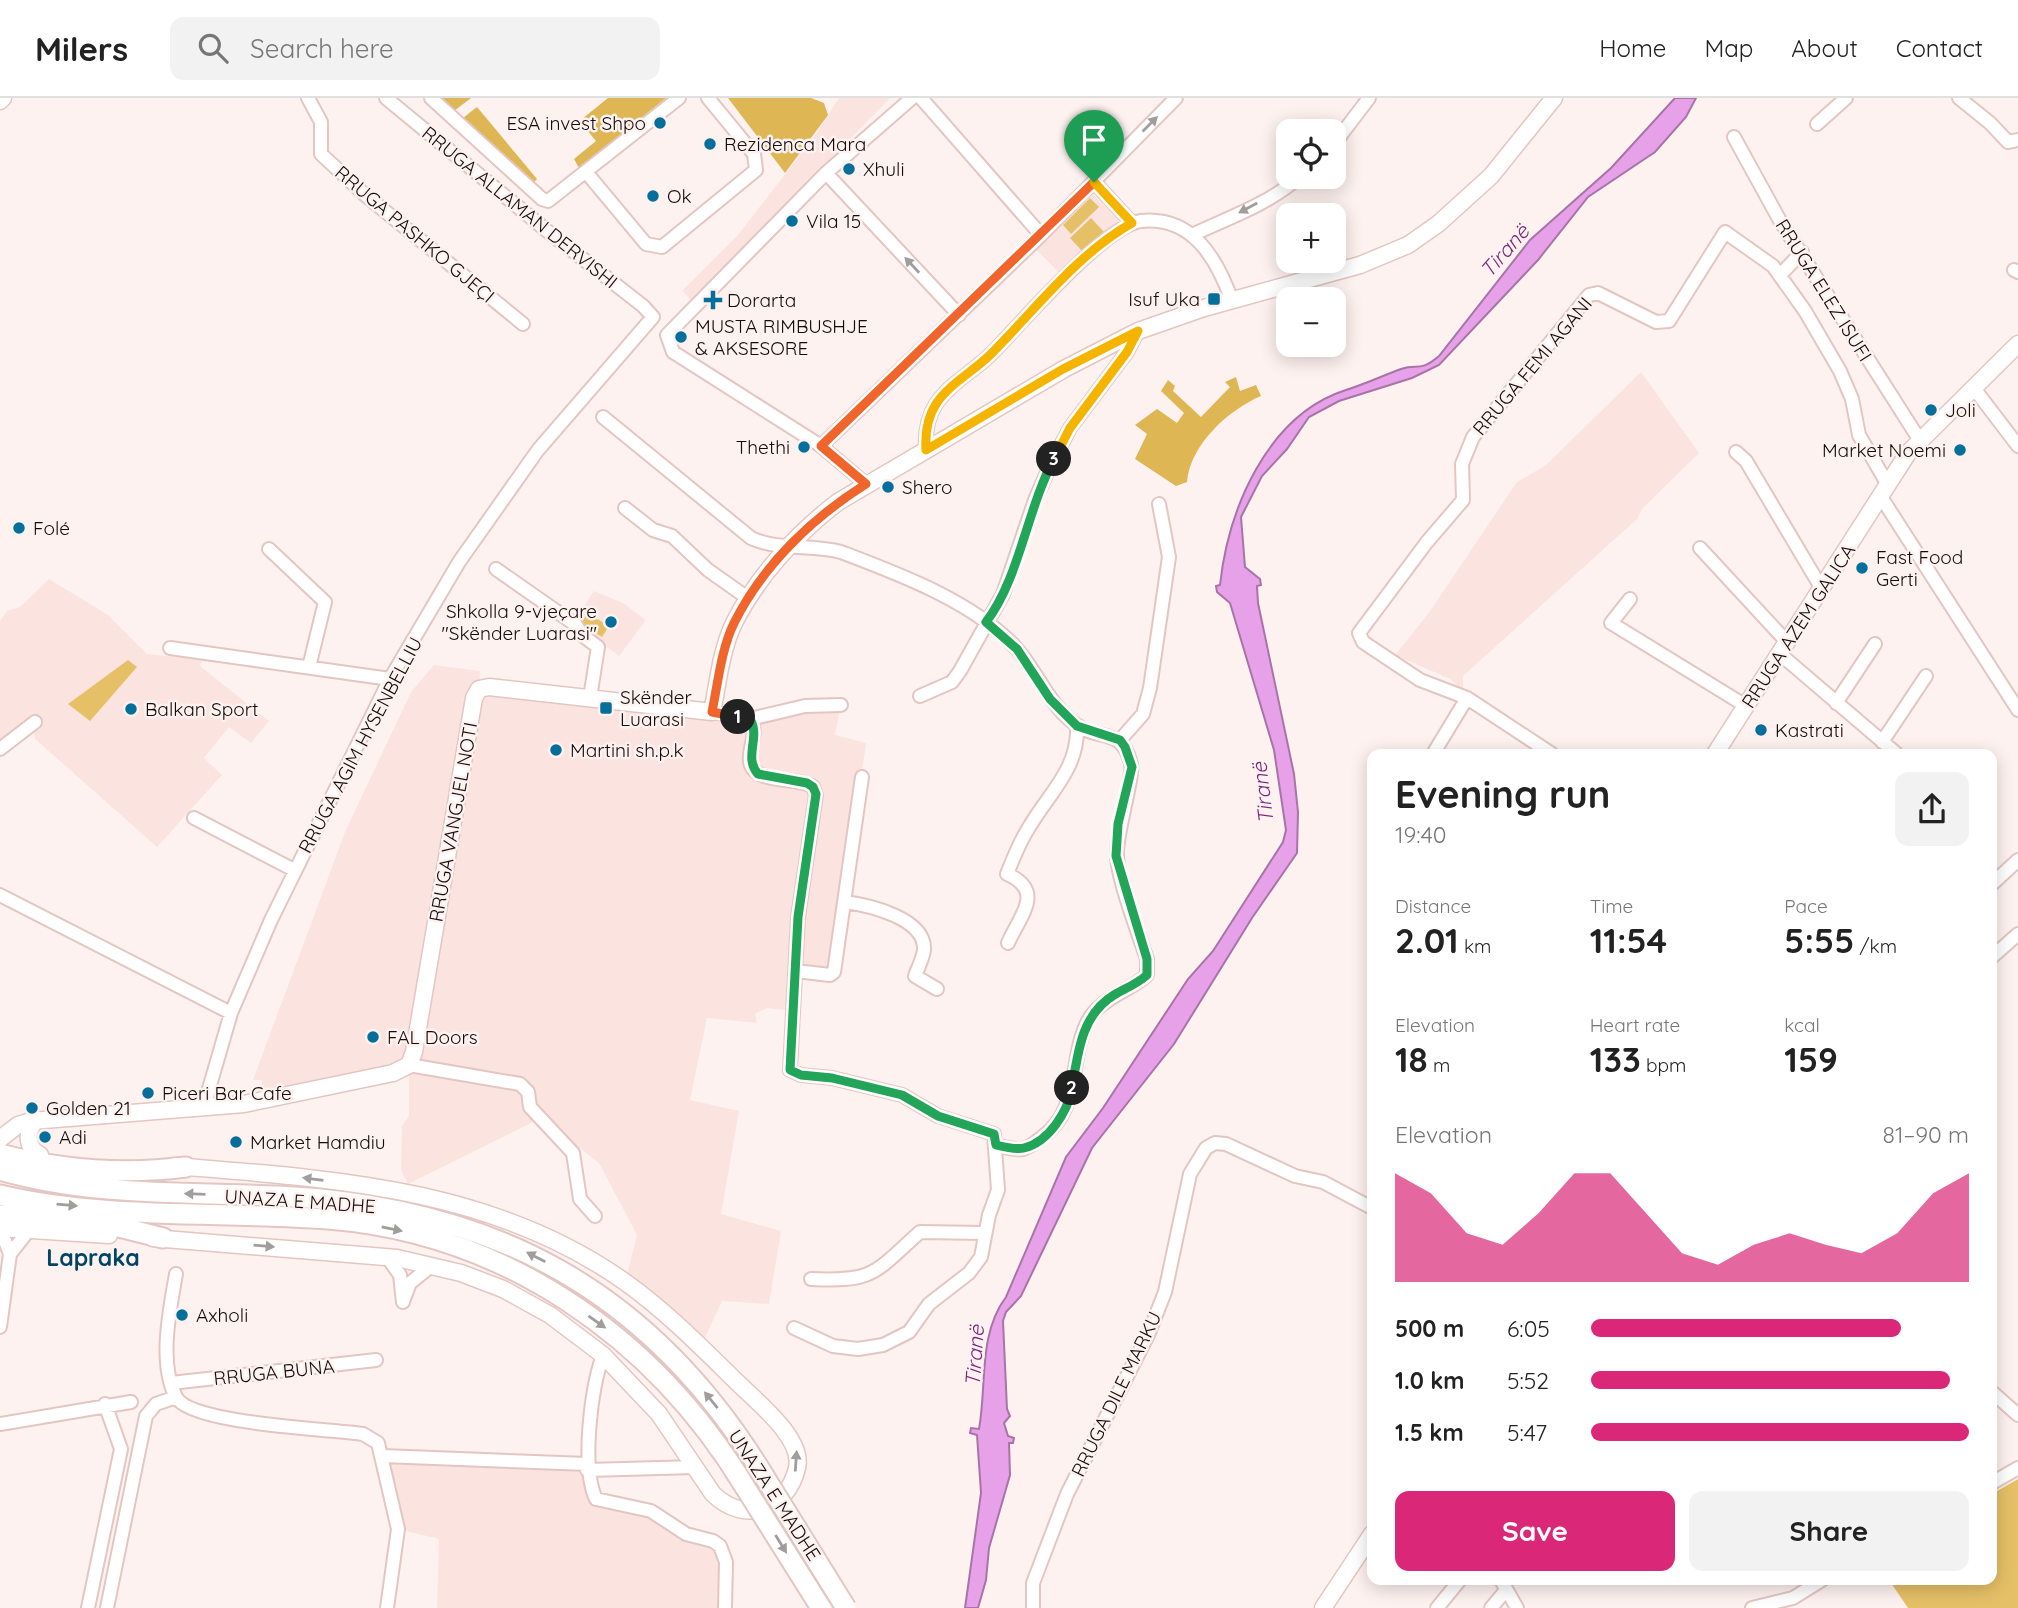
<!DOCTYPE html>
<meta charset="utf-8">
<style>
body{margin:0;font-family:Quicksand,sans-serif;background:#f2f2f2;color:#222;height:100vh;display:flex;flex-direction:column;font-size:26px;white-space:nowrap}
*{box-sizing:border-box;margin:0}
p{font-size:23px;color:#767676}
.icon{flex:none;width:38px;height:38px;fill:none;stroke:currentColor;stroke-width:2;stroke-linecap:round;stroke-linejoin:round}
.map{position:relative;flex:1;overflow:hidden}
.drawer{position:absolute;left:1367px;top:651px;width:630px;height:836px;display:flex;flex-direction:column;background:#fff;border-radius:14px;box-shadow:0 4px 18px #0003}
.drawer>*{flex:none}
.controls{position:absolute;left:1276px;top:21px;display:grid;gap:14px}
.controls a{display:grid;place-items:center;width:70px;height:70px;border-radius:14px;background:#fff;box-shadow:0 4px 18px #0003;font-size:35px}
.pin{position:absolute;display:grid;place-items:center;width:60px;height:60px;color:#fff;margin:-72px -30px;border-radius:50% 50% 50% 0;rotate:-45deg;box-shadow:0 0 7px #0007}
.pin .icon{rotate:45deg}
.km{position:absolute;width:35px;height:35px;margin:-18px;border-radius:50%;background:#222;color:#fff;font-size:19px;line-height:35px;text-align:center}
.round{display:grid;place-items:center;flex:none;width:74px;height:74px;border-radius:14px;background:#f2f2f2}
.head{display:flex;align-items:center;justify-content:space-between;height:119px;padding:0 28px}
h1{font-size:38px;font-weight:800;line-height:52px}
.stats{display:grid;grid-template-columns:repeat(3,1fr);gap:10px;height:119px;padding:7px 28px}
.stats div{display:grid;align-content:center}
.stats b{font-size:35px;font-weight:800}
.stats small{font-size:19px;font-weight:400}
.stats p{font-size:19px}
.chart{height:196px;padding:14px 28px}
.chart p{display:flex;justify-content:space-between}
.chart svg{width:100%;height:126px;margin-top:7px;fill:#db2777;opacity:.7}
.button{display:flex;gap:14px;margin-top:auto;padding:14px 28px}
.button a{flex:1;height:80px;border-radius:14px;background:#db2777;color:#fff;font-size:28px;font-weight:800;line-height:80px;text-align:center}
.button a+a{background:#f2f2f2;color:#222}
ul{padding:0 28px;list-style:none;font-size:23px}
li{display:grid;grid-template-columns:112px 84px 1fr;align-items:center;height:52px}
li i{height:18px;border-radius:9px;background:#db2777}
header{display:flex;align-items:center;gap:42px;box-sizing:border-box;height:98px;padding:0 35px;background:#fff;border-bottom:2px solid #e0e0e0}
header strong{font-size:33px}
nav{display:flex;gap:38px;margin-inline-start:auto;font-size:24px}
.search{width:490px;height:63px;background:#f2f2f2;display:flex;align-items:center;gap:18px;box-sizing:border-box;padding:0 24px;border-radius:14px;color:#767676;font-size:26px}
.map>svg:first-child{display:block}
.built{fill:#fbe3e0}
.green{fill:#e6c067}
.forest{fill:#dfb654}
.water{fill:#e7a1e9;stroke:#a874a6;stroke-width:2}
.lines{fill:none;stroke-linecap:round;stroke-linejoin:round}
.minor-casing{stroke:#e3c6c2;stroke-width:16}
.major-casing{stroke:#e3c6c2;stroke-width:19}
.highway-casing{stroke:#e3c6c2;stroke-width:23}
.minor{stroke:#fff;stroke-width:12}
.major{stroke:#fff;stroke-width:16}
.highway{stroke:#fff;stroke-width:19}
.highway-bridge-casing{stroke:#e3c6c2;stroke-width:23;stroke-linecap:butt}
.highway-bridge{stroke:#fff;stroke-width:19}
.oneway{fill:#a19d9d}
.split-1-casing{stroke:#fff;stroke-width:14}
.split-2-casing{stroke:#fff;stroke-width:14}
.split-3-casing{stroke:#fff;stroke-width:14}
.split-4-casing{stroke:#fff;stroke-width:14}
.split-1{stroke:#f0652b;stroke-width:9}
.split-2{stroke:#22a559;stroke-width:9}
.split-3{stroke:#22a559;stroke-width:9}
.split-4{stroke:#f5b400;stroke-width:9}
.poi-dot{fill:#056e9b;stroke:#fef2f0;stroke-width:2.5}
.labels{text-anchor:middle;stroke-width:5;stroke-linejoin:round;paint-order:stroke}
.poi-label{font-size:19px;fill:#140b0a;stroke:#fef2f0;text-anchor:start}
.street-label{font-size:19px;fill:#140b0a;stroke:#fef2f0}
.water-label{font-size:21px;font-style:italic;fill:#7a287e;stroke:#fef2f0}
.quarter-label{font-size:23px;font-weight:bold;fill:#004564;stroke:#fef2f0}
</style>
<header>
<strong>Milers</strong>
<div class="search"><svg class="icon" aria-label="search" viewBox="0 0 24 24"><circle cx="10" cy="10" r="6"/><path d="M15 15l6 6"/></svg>Search here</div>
<nav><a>Home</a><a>Map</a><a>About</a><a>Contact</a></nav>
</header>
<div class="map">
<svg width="2018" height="1510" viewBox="0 0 2018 1510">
<rect width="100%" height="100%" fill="#fef2f0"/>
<!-- built -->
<path class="built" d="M839,0H890L692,203L682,193L738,137L816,36Z
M1092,95L1119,123L1061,177L1036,151Z
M1641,274L1699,355L1643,410L1637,421L1463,578V593L1450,581L1395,557L1428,516L1517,384L1546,367Z
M49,481L108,517L147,556L202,562L200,568L269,623L251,645L229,629L204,660L222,677L157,749L35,641L34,632L0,646V523L7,513L20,509Z
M594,493L623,505L646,522L619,558L577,526L576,520Z
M434,567L480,573L479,590L750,621L841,607L835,637L866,645L834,874L796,873L794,913L767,910L755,916L757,925L707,920L690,1002L739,1013L721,1116L781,1133L769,1206L722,1203L702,1246L625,1184L637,1137L599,1065L541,1020L408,1086L401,1072L402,1028L409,1018V967L263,998L262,982H253L345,734L411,594Z
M383,1358L587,1366L596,1401L651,1413L720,1448L725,1510H437L439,1441L398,1431Z"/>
<!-- green -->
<path class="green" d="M1090,100L1099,109L1071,136L1063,127Z
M1091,120L1104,134L1082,153L1070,140Z
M587,515L609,528L602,539L581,526Z
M128,562L137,569L90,623L68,606Z
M2018,1381V1510H1908L1889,1482H1992V1396Z"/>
<!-- forest -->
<path class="forest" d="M440,0H471L454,13Z
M608,0H666L579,70L574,61L596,43L582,26V21Z
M728,0H811L824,5L828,17L785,75Z
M477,9L537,81L532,86L463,20Z
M1236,279L1240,293L1256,287L1261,298C1228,312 1190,347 1187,384L1176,388L1135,361L1147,336L1135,327L1157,311L1177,325L1184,315L1161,293L1168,282L1175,288L1173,293L1201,319L1230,289L1225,284Z"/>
<!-- water -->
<path class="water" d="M1675,0H1696L1686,19L1655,54L1588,99L1538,162L1439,267L1412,280L1339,303L1309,319L1287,351L1262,378L1241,419L1245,469L1260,481L1261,487L1257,488L1258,505L1294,676L1298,714L1297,755L1252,820L1174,946L1092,1050L1021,1198L1006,1214L1003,1223L1007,1311L1010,1318L1004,1325L1008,1338L1014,1340L1013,1345H1009L1010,1377L989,1450L986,1482L978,1510H965L981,1395L977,1337L970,1335L971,1330L979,1331C987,1287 978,1236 1006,1199L1066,1059L1103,1010L1188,881L1213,853L1283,744L1286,732L1274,652L1230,505L1217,494L1216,488L1220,487C1228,412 1267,317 1346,292C1365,286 1382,278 1401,271C1418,265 1419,275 1439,258L1530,142L1611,70Z"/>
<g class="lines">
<defs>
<path id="minor" d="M308,0L321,24V56L364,96L523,226
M431,0L542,101L548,103L679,0
M921,0L1041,137
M1959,0L1990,25L2008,44L2018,42
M1817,26L1846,0
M1734,39L1779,121L1919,341
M1334,46L1369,0
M586,74L646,146L662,149L756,72L754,56L708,0
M826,75L959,217
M1094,84L1132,125
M1194,136C1228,120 1271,105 1299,79
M2014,172L2018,174
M1781,176L1802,154
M1973,289L2018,348
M603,319L751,440C779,453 812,446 841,454C899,476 975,504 1017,551C1038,575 1049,607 1075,626C1099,644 1122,628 1131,666C1134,677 1117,734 1117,754C1116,778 1139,837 1147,861V877C1129,894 1101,899 1088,923C1068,962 1082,1012 1041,1040C1036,1044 1029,1050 1022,1051C1015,1052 1004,1049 996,1047
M821,348L1041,137L1176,0
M926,352C925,336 927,320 936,306C949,286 974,273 991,256C1019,228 1105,127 1141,123C1193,118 1217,161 1232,203
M1736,354L1746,363L1822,491
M866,386L821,348L673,254L667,237L826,75L912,0
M1881,399L2018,612
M625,410L653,432L672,438L708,472L749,501
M1700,450L1787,544
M269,451L325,504L309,569
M496,471L576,527L582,537L598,549L590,600
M1630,501L1611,525L1746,608
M170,550L390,581
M1780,556L1897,656
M920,598L952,584L960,573L1003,496L1035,402L1050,368L1070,330L1127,254L1138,233
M1836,605L1875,546
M712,614L750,621L805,608L841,607
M750,621C759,636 748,648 750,664C754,687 798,678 813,689L816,697L798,819L790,972L801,977L832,980L902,997L938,1018L994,1036L998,1092L989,1117L981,1159L969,1175L929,1206L909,1234L883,1247L858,1251L833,1248L794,1230
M1120,642L1143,616L1150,590L1169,459L1159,406
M1882,644L1926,578
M0,651L35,624
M1433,656L1467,600
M1552,656L1467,600L1420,582L1363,544L1359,535L1427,444L1463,402L1462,366L1473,339L1589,197L1598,195L1656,224L1669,223L1725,134L1773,168L1805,213L1840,273L1852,301L1859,337L1888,387
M194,720L294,772
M1992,786L2018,762
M0,797L231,915
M845,804C868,807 926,820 924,852C923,860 918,870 915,878L937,891
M1008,845C1021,816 1045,793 1007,776C1013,761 1019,745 1028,731C1048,696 1079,671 1077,628
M1992,859L2018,836
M796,873L830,877L834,874L862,679
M409,967L520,986L528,994L530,1009L573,1055L580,1101L595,1118
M204,1008L231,915L271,822L390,581L459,464L538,352L653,219L643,208L546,132L386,0
M10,1156L29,1132
M387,1159L400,1177L403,1204
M176,1176C170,1211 158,1265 176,1299C190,1326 329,1331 363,1336L378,1345L398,1431L387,1510
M811,1181C875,1184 874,1175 920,1134L985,1135
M404,1201L410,1185L431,1168
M0,1229L10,1156L0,1130
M603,1257C591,1291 581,1369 596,1401L651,1413L686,1436L713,1443L720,1448L726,1464L725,1510
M171,1285L376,1262
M1992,1294L2018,1317
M0,1326L131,1304
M383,1358L587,1366
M587,1372L696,1369
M1992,1385L2018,1370
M1501,1482L1517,1510
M88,1510L121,1351L105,1306
M107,1510L146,1318L156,1306L176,1299
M1033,1510V1485L1067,1396L1148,1237L1165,1194L1190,1076L1206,1050L1215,1045L1226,1046L1295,1078L1323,1084L1372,1110
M1437,1510L1460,1482
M1491,1510L1506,1492
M1752,1510L1793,1500L1822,1482"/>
<path id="major" d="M0,3L3,0
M1715,656L1908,355L2018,246
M37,1022C25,1032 26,1050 40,1057
M0,1041L18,1027L31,1023L244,1006L393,975L409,967L414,954L474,600L479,591L489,589L712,614C718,585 721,552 734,525C757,479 797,435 838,404L1064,271L1138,233L1204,210L1360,167L1408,147L1438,126L1491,78L1554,0
M0,1130L109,1137
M153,1140L397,1160L461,1175L503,1191L550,1217L603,1257L659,1316L713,1396C745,1427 787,1412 797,1370C804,1341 758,1305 739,1286C703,1251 666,1213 625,1184C491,1089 332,1081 175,1068
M1323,1510L1372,1436"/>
<path id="highway" d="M0,1056C61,1072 123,1077 186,1069
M0,1072C90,1098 185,1094 278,1098C493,1108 651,1192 764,1378
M0,1097C106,1122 220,1113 328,1121C505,1135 654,1239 745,1389
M0,1117L119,1129L163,1140"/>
</defs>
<!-- minor casing -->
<use href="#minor" class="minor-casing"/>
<!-- major casing -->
<use href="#major" class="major-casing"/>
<!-- highway casing -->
<use href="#highway" class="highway-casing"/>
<!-- minor -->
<use href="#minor" class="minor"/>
<!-- major -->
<use href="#major" class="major"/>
<!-- highway -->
<use href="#highway" class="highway"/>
<defs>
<path id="highway-bridge" d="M764,1378L846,1510
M745,1389L821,1510"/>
</defs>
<!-- highway-bridge casing -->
<use href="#highway-bridge" class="highway-bridge-casing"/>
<!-- highway-bridge -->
<use href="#highway-bridge" class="highway-bridge"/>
</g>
<!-- one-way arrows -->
<defs><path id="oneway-solid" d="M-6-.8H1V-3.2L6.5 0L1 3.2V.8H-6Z" transform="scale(1.75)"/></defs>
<g class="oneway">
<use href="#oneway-solid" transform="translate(1150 26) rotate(-45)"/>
<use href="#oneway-solid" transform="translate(1248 110) rotate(152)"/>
<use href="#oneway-solid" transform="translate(912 167) rotate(-133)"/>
<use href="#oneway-solid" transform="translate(313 1081) rotate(-173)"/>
<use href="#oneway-solid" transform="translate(195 1096) rotate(-178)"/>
<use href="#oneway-solid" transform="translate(67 1107) rotate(5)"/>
<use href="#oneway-solid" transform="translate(392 1131) rotate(11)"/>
<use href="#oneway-solid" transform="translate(264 1148) rotate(5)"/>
<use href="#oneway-solid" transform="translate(536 1159) rotate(-153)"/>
<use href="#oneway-solid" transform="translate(597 1224) rotate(35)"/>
<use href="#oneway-solid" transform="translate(711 1302) rotate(-129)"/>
<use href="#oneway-solid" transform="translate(796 1363) rotate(-86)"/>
<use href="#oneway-solid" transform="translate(781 1446) rotate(58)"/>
</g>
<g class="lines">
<defs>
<path id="split-1" d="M738,619L712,614C718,585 721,552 734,525C763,467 812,420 866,386L821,348L1094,84"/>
<path id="split-2" d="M738,619L750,621C761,639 743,659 758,676L807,685L813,689L816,696L798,819L790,972L801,977L832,980L902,997L938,1018L994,1036L996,1047C1004,1049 1016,1052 1024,1050C1049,1044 1068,1013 1072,990"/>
<path id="split-3" d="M1054,361C1027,411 1019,482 986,524L1017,551L1050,601L1077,628L1120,642L1125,649L1132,669L1118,726L1116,758L1147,861V877C1137,886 1126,890 1114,897C1081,917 1078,955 1072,990"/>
<path id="split-4" d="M1054,361L1070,330L1127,254L1138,233L1063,271L926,352C925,336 927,320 936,306C949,286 974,273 991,256C1035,212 1077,156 1132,125L1094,84"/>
</defs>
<!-- split-1 casing -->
<use href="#split-1" class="split-1-casing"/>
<!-- split-2 casing -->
<use href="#split-2" class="split-2-casing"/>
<!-- split-3 casing -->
<use href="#split-3" class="split-3-casing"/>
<!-- split-4 casing -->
<use href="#split-4" class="split-4-casing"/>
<!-- split-1 -->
<use href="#split-1" class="split-1"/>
<!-- split-2 -->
<use href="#split-2" class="split-2"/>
<!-- split-3 -->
<use href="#split-3" class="split-3"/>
<!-- split-4 -->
<use href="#split-4" class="split-4"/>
</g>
<!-- markers -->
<g class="poi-dot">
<circle cx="660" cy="25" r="7"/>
<circle cx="710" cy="46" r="7"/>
<circle cx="849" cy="71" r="7"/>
<circle cx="653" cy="98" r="7"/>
<circle cx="792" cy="123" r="7"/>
<rect x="1207" y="194" width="14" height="14" rx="3.5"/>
<path d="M709.5 191.5h7v7h7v7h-7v7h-7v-7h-7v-7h7z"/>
<circle cx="681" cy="239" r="7"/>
<circle cx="1931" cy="312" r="7"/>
<circle cx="804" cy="349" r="7"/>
<circle cx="1960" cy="352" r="7"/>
<circle cx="888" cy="389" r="7"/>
<circle cx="19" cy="430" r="7"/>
<circle cx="1862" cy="470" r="7"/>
<circle cx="611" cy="524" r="7"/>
<rect x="599" y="603" width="14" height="14" rx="3.5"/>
<circle cx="131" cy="611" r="7"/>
<circle cx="1761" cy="632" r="7"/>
<circle cx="556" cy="652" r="7"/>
<circle cx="373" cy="939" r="7"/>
<circle cx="148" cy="995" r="7"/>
<circle cx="32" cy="1010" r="7"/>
<circle cx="45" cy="1039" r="7"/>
<circle cx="236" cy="1044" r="7"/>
<circle cx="182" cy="1217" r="7"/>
</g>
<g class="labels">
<!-- poi labels -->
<g class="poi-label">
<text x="646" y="32" text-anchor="end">ESA invest Shpo</text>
<text x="724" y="53">Rezidenca Mara</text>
<text x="863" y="78">Xhuli</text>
<text x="667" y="105">Ok</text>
<text x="806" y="130">Vila 15</text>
<text x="1200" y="208" text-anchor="end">Isuf Uka</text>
<text x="727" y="209">Dorarta</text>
<text x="695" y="235">MUSTA RIMBUSHJE<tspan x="695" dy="22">&amp; AKSESORE</tspan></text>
<text x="1945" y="319">Joli</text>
<text x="790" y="356" text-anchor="end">Thethi</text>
<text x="1946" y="359" text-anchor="end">Market Noemi</text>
<text x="902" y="396">Shero</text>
<text x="33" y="437">Folé</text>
<text x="1876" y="466">Fast Food<tspan x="1876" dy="22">Gerti</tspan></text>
<text x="597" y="520" text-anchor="end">Shkolla 9-vjeçare<tspan x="597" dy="22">"Skënder Luarasi"</tspan></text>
<text x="620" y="606">Skënder<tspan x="620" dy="22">Luarasi</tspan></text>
<text x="145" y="618">Balkan Sport</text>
<text x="1775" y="639">Kastrati</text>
<text x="570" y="659">Martini sh.p.k</text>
<text x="387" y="946">FAL Doors</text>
<text x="162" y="1002">Piceri Bar Cafe</text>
<text x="46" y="1017">Golden 21</text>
<text x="59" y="1046">Adi</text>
<text x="250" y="1051">Market Hamdiu</text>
<text x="196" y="1224">Axholi</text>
</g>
<!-- street labels -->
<g class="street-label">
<text transform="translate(520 109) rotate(39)" y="7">RRUGA ALLAMAN DERVISHI</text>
<text transform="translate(415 136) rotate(40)" y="7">RRUGA PASHKO GJEÇI</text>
<text transform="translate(1824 192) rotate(58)" y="7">RRUGA ELEZ ISUFI</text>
<text transform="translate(1532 268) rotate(-50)" y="7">RRUGA FEMI AGANI</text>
<text transform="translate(1798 528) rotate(-57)" y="7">RRUGA AZEM GALICA</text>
<text transform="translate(360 647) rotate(-62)" y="7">RRUGA AGIM HYSENBELLIU</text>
<text transform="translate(453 724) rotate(-80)" y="7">RRUGA VANGJEL NOTI</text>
<text transform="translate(300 1103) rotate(4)" y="7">UNAZA E MADHE</text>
<text transform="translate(274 1274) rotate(-6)" y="7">RRUGA BUNA</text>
<text transform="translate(1116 1296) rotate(-64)" y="7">RRUGA DILE MARKU</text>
<text transform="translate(775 1397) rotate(57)" y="7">UNAZA E MADHE</text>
</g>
<!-- water labels -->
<g class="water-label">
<text transform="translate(1505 153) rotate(-49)" y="7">Tiranë</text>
<text transform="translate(1263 695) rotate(-97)" y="7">Tiranë</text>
<text transform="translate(975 1258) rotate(-86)" y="7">Tiranë</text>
</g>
<!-- quarter labels -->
<g class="quarter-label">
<text x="93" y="1168">Lapraka</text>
</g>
</g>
</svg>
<div class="controls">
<a><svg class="icon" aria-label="locate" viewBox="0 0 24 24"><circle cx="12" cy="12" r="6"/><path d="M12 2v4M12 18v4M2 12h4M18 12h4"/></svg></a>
<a>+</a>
<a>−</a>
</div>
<div class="pin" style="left:1094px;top:84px;background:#1e9e55"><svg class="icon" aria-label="arrive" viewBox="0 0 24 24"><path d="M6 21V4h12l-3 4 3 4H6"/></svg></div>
<b class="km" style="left:738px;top:619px">1</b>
<b class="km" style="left:1072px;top:990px">2</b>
<b class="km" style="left:1054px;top:361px">3</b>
<section class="drawer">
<div class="head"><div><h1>Evening run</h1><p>19:40</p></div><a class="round"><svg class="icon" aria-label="share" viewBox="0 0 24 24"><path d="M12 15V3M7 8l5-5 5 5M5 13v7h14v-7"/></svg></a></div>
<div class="stats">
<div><p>Distance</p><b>2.01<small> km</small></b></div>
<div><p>Time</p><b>11:54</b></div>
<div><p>Pace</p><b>5:55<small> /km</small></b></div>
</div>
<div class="stats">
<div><p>Elevation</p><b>18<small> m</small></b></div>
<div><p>Heart rate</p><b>133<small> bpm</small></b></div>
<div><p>kcal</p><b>159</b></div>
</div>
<div class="chart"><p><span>Elevation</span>81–90 m</p>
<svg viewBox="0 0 160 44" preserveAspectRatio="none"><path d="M0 44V6L10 13L20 27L30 31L40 20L50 6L60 6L70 20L80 34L90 38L100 31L110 27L120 31L130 34L140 27L150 13L160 6V44z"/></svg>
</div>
<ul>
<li><b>500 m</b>6:05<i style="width:82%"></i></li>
<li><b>1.0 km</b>5:52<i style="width:95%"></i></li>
<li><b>1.5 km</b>5:47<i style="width:100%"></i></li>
</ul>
<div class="button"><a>Save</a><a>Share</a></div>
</section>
</div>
